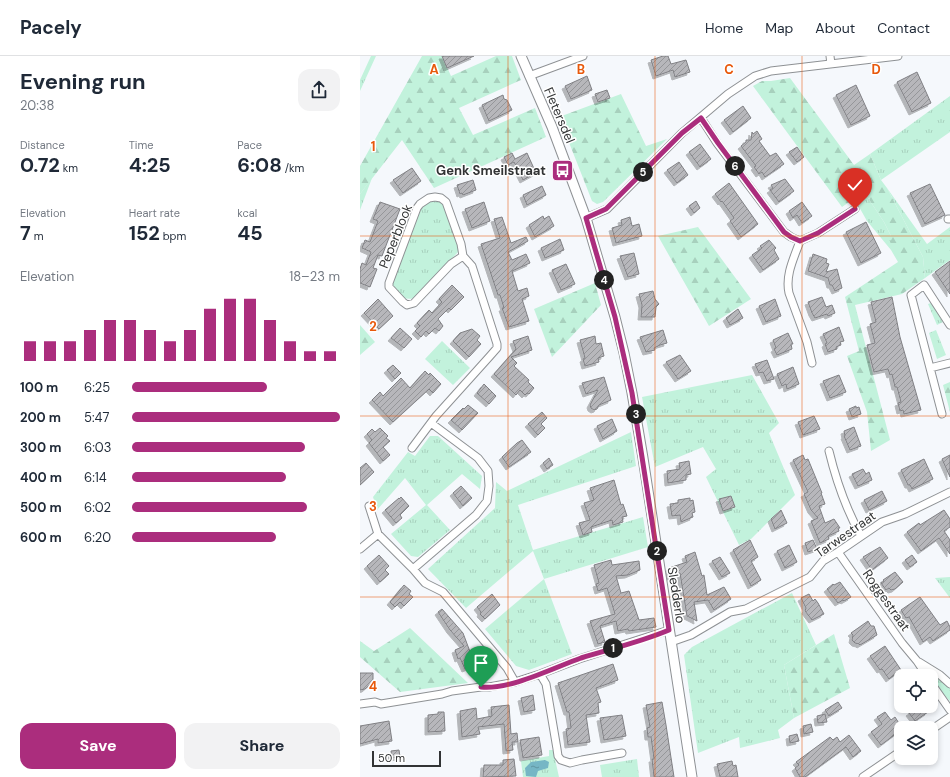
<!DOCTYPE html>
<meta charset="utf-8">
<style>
body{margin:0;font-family:"DM Sans",sans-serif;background:#f2f2f3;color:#1f2937;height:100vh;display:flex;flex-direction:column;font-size:15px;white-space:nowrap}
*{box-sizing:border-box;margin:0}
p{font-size:13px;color:#747a83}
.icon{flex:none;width:22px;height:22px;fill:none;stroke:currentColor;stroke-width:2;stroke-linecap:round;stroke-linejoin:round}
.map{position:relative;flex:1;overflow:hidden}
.sheet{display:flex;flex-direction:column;background:#fff;width:360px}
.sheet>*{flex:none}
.buttons{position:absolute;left:534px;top:613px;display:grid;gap:8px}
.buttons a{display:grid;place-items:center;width:44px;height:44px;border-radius:8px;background:#fff;box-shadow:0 2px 6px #0003;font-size:20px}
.scale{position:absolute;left:12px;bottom:10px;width:69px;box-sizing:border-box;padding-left:4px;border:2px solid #323435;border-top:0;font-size:11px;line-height:14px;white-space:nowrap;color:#323435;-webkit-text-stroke:3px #fff;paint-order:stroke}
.pin{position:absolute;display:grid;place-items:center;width:34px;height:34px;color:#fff;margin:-41px -17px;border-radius:50% 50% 50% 0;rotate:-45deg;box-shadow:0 0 4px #0007}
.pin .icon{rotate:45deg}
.km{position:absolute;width:20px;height:20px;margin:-10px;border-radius:50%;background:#222;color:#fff;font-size:11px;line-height:20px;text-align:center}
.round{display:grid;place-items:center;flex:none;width:42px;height:42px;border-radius:12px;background:#f2f2f3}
.head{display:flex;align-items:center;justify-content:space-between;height:68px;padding:0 20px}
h1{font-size:22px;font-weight:700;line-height:30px}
.figures{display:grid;grid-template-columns:repeat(3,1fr);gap:6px;height:68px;padding:4px 20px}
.figures div{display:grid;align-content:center}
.figures b{font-size:20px;font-weight:700}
.figures small{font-size:11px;font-weight:400}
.figures p{font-size:11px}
.chart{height:112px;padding:8px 20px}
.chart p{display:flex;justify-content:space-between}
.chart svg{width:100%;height:72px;margin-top:4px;stroke:#ab2d7d;stroke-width:6}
.button{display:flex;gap:8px;margin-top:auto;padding:8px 20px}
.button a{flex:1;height:46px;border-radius:12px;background:#ab2d7d;color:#fff;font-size:16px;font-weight:700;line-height:46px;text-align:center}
.button a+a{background:#f2f2f3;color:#1f2937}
ul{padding:0 20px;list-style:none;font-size:13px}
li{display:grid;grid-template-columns:64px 48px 1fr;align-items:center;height:30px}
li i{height:10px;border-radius:5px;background:#ab2d7d}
header{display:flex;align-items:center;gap:24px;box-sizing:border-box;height:56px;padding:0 20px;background:#fff;border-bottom:1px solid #e0e1e3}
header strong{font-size:19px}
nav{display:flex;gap:22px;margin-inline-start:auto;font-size:14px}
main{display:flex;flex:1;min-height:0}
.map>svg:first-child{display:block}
.grass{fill:url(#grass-tufts)}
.forest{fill:url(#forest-firs)}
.water{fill:url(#water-ripples)}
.building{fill:url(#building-hatch);stroke:#808084;filter:url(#shadow)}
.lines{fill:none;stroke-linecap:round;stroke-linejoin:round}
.minor-casing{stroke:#8e9194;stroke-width:9}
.tertiary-casing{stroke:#8e9194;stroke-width:11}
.minor{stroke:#fff;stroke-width:7}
.tertiary{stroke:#fff;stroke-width:9}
.route-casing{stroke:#fff;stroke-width:8}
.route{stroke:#ab2d7d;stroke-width:5}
.grid{fill:none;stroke:#e8590c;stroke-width:1;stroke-opacity:0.55}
.labels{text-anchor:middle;stroke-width:3;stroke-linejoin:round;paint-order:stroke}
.street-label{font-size:13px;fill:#323435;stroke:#fff}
.poi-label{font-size:13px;font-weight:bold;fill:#323435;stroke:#fff;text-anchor:end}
.grid-label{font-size:13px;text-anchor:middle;font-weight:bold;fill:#e8590c;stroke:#fff;stroke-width:3;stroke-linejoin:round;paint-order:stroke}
</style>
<header>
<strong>Pacely</strong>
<nav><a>Home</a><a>Map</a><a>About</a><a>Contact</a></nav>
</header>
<main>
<section class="sheet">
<div class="head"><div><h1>Evening run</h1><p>20:38</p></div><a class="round"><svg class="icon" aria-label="share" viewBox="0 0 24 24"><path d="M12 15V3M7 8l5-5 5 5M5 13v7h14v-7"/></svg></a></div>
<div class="figures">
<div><p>Distance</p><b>0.72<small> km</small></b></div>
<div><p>Time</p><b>4:25</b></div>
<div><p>Pace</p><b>6:08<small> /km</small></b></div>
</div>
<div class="figures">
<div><p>Elevation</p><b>7<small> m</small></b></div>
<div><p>Heart rate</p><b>152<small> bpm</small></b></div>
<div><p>kcal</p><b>45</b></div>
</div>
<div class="chart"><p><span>Elevation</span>18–23 m</p>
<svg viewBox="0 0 160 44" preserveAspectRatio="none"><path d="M5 44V32M15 44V32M25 44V32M35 44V25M45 44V19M55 44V19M65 44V25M75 44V32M85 44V25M95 44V12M105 44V6M115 44V6M125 44V19M135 44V32M145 44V38M155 44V38"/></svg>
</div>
<ul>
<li><b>100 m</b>6:25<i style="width:65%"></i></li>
<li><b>200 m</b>5:47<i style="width:100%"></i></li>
<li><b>300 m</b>6:03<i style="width:83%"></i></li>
<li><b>400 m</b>6:14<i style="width:74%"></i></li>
<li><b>500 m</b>6:02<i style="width:84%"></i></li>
<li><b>600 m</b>6:20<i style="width:69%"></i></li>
</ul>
<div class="button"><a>Save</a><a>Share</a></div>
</section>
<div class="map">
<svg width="590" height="721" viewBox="0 0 590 721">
<defs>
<pattern id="grass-tufts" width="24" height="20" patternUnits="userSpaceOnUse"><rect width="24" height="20" fill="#c2f2dc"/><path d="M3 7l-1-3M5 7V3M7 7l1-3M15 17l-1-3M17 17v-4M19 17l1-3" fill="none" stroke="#a7d0bd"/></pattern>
<pattern id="forest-firs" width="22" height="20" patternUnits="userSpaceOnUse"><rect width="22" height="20" fill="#c2f2dc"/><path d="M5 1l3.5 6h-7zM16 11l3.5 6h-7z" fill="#a7d0bd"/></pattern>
<pattern id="water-ripples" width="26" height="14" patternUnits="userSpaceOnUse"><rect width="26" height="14" fill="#76b6c5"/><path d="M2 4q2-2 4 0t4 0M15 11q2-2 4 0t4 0" fill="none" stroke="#6195a1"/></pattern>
<pattern id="building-hatch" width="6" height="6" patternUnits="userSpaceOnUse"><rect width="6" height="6" fill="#b7b7bb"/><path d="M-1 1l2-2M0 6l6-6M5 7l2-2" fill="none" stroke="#959699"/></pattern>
<filter id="shadow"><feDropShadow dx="-3" dy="3" stdDeviation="0" flood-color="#0004"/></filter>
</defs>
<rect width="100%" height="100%" fill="#f5f8fc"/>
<!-- grass -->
<path class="grass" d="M11,0H16L0,35V24Z
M590,40V76L521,124L510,98Z
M12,122L0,154V138Z
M527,132L567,188L590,171V204L565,222L563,201Z
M504,136L524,166L531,180V194L507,165L494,142Z
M77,144L84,148L99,191V195L55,241C46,247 34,237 32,228L61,152L67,146Z
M571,247L583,266L577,269L568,248Z
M576,274L586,299L577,303L569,277Z
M82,285L110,312L93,329L65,303Z
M392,319L419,367L409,377L435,439L391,483L379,489L346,421L356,413L343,391L295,411L282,341Z
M271,376L276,410L158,449L173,494L283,461L288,491L184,523L212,598L169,614L156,610L125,573L184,523L173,495L106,552L68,513L135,452L136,426L147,435Z
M70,380H78L122,420L120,433L102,418L67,449L90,474L58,501L51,500L31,478L66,449L45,422L17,454L13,441L48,396L55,400Z
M590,521V542L575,522Z
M432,537L456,589L424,609L434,662L418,674L420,682L380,692L379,681L338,697L324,599L332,591Z
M570,618H573L590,631V645L581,636Z
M189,694H193L199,721H163L161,705L189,700Z
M277,703L279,721H242L240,709Z"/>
<!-- forest -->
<path class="forest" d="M62,0H82L91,20L136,0H152L161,24L99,52L113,79L175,52L186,81L74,132L42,84L0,138V110Z
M430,22L494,109L510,98L521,124L527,132L563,201L565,222L542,238L495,249L530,384L511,395L507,356L487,300L499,295L485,241L538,206L531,194V180L524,166L504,136L482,151L393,30L402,25H411Z
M261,38L286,90L307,83L243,146L237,148L232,145L199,61Z
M338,171L391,243L349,270L298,180Z
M235,227L241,249L192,301L174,253Z
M0,269L15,286L0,299Z
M590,326V356L583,329Z
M50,572L108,627L40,636L0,601V585L14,595Z
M474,578L490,632L434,662L424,609Z"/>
<!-- water -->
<path class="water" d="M185,704L189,706L188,712L178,715L176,721L166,720L165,712L171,706Z"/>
<!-- building -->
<path class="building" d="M82,0H114L87,12Z
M303,0H308L311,8L326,4L330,16L315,21L313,14L296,20L291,4Z
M557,16L571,47L552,56L537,26Z
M227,20L232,34L211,43L205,30Z
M496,29L510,60L491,69L476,39Z
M247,34L250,42L238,46L235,38Z
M143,39L144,43L147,44L152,54L129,65L122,49Z
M383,50L391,62L373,76L364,64Z
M397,75L402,83L399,85L410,100L416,97L424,108L405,121L402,116L399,118L394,111L396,110L381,90L386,86V84H391L392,76L393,78Z
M340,88L351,103L340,111L329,96Z
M437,91L444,101L437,106L429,96Z
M152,97L155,103L167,97L176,117L163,124L154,106L148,109L144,101Z
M319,106L328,119L317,127L307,114Z
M52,112L61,125L43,137L33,124Z
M425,123L434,135L419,146L410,134L413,132L411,129Z
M113,124L116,134L103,139L102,137L100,138L97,129Z
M369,127L398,168L381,181L370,165L374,162L362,145L361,146L355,138Z
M570,128L585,159L565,168L550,137Z
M182,130L186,139L167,149L163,139Z
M336,145L340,152L334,157L329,150Z
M20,146L40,153L22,200L18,199L13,212L17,213L10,231L0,227V213L2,207L6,209L11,196L2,192L5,184L10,186L18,165L13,163Z
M124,146L130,165L112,172L105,153Z
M442,146L452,160L442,167L437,159L433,162L429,155Z
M183,160L184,163L189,160L194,170L175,181L169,169Z
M142,161L151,187L166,181L168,185L148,196L152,204L166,198L170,207L152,215L158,235L167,232L169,240L162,243L169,265L149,271L142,252H144L140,239H138L121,188L140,182L134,163Z
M270,161L272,170L279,168L282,180L256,187L252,172L262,169L261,164Z
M506,166L521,197L501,207L486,176Z
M200,183L204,194L185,202L181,192Z
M409,184L416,192L414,194L419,203L403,214L392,199L402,192L400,190Z
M274,197L279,218L268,221L260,200Z
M453,198L467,203L466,207L469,208L466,216L477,213L482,232L475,235L472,229H470L468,222L448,215Z
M590,205V238L575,216Z
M206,208L215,228L201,234L192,214Z
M92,229L104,241L91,254L89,252L78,263L83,270L79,275L75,272L69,278L66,275L61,281L55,275L60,270L57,267L69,254L72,257L82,246L79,243Z
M293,235L295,243L299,248L296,251L295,261H281L282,249L279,238Z
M462,241L466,251L472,249L475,257L468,260L467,258L455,262L452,257L448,246Z
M532,241L540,281L561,354L544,358L543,354L540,355L538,347L541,346L537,331H535L532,318L530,319L528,313L514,316L507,289L515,287L510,268L516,266L511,246Z
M18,243L33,260L19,273L4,257Z
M415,243L421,260L406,266L399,250Z
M378,253L383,262L370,269L366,262Z
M479,271L484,285L480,286L481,289L476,291L477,293L468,296L465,288L467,287L463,278Z
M40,272L52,283L44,292L31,282Z
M112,273L120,280L117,284L121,288L109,301L93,285L100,277Z
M303,274L307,287L300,289L294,292L295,294L286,296L280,281Z
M428,277L433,288H431L432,293L417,299L414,293L416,292L413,284Z
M168,280L172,294L151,301L157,307L154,310L169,324L168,326L174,332L169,338L167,337L165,339L160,334L156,339L134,318L156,293L153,285Z
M235,280L236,288L241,287L244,300L238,302L239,306L225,310L223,303L225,302L220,284Z
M320,299L331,315L318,323L306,306Z
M407,304L414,323L407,325L403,316L399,317L395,308Z
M33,309L41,317L35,323L27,314Z
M433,311L439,328L427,333L426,328L422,330L417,318Z
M65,315L69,319L70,317L81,328L73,337L69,333L33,366L12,344L20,336L23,340L41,322L50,332Z
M479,319L486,336L470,342L463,325Z
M244,321L251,344L239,349L237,353L234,354L231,352L230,349L238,334L226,338L222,327Z
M124,328L136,340L129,348L117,337Z
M108,349L118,357L102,374L91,364L103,352L104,353Z
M496,350V352L499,351L501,358L492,361L489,353Z
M182,356L187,362L181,368L185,372L178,379L168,368Z
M454,360L460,373L443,379L438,366Z
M252,363L257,375L243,383L237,370Z
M494,371L501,390L490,394L484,380H485L484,375Z
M20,372L28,380L26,382L30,385L23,391L30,399L23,405L9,387L12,384L7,378L12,373L15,376Z
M162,384L171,396L149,411L142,401L157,387Z
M443,399L445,404L448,403L462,437H461L465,448L459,450L465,467L474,463L480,472H478L479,475L468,480L469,483L460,487L451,465L458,462L451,454L444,438L448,436L433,404Z
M590,399V421L582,403Z
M189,402L193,409L187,413L183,407Z
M564,403L573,423L552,433L550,429H548L541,414Z
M329,405L331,418L326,419V424L308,427L307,415L320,413L319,407Z
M6,407L14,416L0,429V412Z
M503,413L506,418L509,416L512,424L498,430L492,418Z
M254,424L261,449L263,448L267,460L262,461L263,466L253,469L252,464L231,471L232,476L223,479L219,467L230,464L224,447L234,444L230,432Z
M101,430L112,442L103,450L93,437Z
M522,435L527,445L509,454L504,444Z
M371,440L375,451L363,455L359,443Z
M41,441L49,450L40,459L42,462L36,467L25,454L39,442V443Z
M330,442V445L333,444L335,456L332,457L333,461L321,466L320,459L312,460L310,448L318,447V444Z
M421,454L427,467L415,473L411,463Z
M584,454L590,463V471L584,475L590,484V498L579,482L561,495L547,476L559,467L560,469Z
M390,484L398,501L391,505L401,524L391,530L373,494Z
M453,484L457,493L448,496L445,487Z
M429,489L437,506L425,512L417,495Z
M520,491L528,502L512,514L503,501Z
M335,496L342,520L344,519L347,539L364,531L371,543L354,554L348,544L334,546L337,565L327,560L320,517L310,521L309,512L327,506L325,500Z
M19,499L29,510L25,514L29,518L20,526L7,510Z
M552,499L557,506L550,511L545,504Z
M360,501L370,517L362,521L352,505Z
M251,504L252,509L279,505L280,514L268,519L256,520L261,537L269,535L279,564L294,562L296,571L269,575L268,573L258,575L256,565L240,570L245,586L238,588L230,565L255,558L247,532L238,535L236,528L239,527L234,509Z
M535,516L543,526L535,533L531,534L529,532L526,534L521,527L524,525L523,524Z
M480,526L491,541L484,545L483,544L478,547L467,533L473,528L474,529Z
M44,529L51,535L49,538L53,541L44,550L40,546L35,551L30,546Z
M132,538L140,549L125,563L120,558L121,556L117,551Z
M449,538L453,545L455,543L458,547L464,558L452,564L445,555L446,552L441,542Z
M560,541L580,569L587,565L590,571V574L573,585L570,581L563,586L549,561L546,562L541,554Z
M82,553L103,577L115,609L105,613L100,602L98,603L95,594L104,590L90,574L78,556Z
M508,565L511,570H514L517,579L500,589L499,588L495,587L492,584L493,579L491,577Z
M525,590L541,614L529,623L522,613L520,614L510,600Z
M253,608L258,624L236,632L241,646L238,647L239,657L226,659L230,686L208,689L206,673L211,672L209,656H207L198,627Z
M0,617H13V626L5,633L0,634Z
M173,639L175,654L164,656L161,642Z
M302,646L306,669L314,721H294L292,703H294L291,681H288L287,672L290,671L286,649Z
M478,646L482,652L469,660L465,654Z
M149,649L151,678L157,677L158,686H152L153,694L146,695L144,668L118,671L120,678L102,681L100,655L116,652L117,663L132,660L131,651Z
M549,650H564L568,656L555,665L549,657L552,655Z
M78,656H84L85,675L68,676V659L78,658Z
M525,656L531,664L535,661L542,672H541V674L521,689L511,676L522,668L517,661Z
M465,658L467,666L458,667L457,660Z
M262,659L266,680L244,684L240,662Z
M29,665L32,685L18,687V683L0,688V670Z
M451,668L453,676L444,678L443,670Z
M437,678L439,685L430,687L429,680Z
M489,679L501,695L493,701L486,691L445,721H440L435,712L439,709L436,706L470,681L473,684L477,681L480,686Z
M179,681L182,699L163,702L160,684Z
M39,694L40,701L32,702L31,695Z
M154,703L156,720L123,721L124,709H143V704Z
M372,705L373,710L376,709L378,721H360L357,708Z"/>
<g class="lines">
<defs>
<path id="minor" d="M470,0L471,8
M169,20L223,0
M341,62L357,87L424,176L431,181L440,185
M226,162L247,153L322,77L368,38L395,20L411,15L538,0
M588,163H590
M452,307L447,286L429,237C425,219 434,202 440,185L458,177L495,153
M570,312L590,307
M582,358L551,239L564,229L590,269
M52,392L76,360L130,300L137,292V288L112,210L103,200L101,188L86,146L81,142L75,141L69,142L60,148L57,152L29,227V231L43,246L47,249L54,247L91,208L103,200
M469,395C476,424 486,453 501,480
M9,450L18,478L53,513L65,527L83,536L147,612L155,626
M0,493L18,478
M478,496L542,587L557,605L567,620
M53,513L116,459L127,445L129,430L128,415L118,402L71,367
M311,586L331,579L370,556L386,553L450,521L463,505L478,496L522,466L545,458L590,436
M559,606L580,619L590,628
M180,618L186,628L197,693L198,700L201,704L210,707L222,704L262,697
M571,627L590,654
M0,648L15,646L21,648L82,638L92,635L121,631H129L155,626L180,618L219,603L309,574
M571,674L590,661
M503,721L541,695"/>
<path id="tertiary" d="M161,0L192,71L226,162L255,261L264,297L272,337L283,402L332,721"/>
</defs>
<!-- minor casing -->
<use href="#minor" class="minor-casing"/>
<!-- tertiary casing -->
<use href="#tertiary" class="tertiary-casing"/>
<!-- minor -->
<use href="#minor" class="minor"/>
<!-- tertiary -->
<use href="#tertiary" class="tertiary"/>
</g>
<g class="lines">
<defs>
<path id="route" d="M121,631C150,634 193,612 221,602C250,593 281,586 309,574L272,337L255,261L226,162L246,153L322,77L341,62L358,87L424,176L431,181L440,185L458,177L495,153"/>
</defs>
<!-- route casing -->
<use href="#route" class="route-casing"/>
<!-- route -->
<use href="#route" class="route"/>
</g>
<!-- grid -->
<path class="grid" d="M148,0V721M295,0V721M442,0V721M0,180H590M0,360H590M0,541H590"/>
<!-- icons -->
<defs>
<symbol id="bus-square" viewBox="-11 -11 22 22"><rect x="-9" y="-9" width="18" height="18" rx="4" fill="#ab2d7d" stroke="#fff"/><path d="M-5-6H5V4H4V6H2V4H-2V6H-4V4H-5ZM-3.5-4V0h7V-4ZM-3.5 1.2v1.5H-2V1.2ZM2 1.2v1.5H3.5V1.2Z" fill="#fff"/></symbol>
</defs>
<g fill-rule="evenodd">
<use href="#bus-square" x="190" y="102" width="25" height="25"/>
</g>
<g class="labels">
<!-- street labels -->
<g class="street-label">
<text transform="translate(200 59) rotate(67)" y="5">Fletersdel</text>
<text transform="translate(35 180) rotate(-68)" y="5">Peperblook</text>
<text transform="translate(485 478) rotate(-35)" y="5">Tarwestraat</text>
<text transform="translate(317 539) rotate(81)" y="5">Sledderlo</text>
<text transform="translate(527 544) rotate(55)" y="5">Roggestraat</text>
</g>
<!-- poi labels -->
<g class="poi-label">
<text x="186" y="119">Genk Smeilstraat</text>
</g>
</g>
<g class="grid-label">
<text x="74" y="18">A</text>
<text x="221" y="18">B</text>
<text x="369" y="18">C</text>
<text x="516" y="18">D</text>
<text x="13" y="95">1</text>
<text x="13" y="275">2</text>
<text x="13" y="455">3</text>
<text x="13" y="635">4</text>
</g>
</svg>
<div class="buttons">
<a><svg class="icon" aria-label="locate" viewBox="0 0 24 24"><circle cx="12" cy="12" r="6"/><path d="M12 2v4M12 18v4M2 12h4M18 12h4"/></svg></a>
<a><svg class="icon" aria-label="layers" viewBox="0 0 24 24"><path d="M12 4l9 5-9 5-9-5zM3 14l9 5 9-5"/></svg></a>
</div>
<div class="scale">50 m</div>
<div class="pin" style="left:121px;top:631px;background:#1e9e55"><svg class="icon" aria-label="arrive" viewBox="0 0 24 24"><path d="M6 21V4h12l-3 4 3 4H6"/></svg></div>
<div class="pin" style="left:495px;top:153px;background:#d93025"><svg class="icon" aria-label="check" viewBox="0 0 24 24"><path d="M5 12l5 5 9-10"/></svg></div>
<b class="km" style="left:253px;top:592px">1</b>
<b class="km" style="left:297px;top:495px">2</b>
<b class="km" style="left:276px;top:358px">3</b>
<b class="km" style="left:244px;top:224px">4</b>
<b class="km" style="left:283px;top:116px">5</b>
<b class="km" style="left:375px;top:110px">6</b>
</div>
</main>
